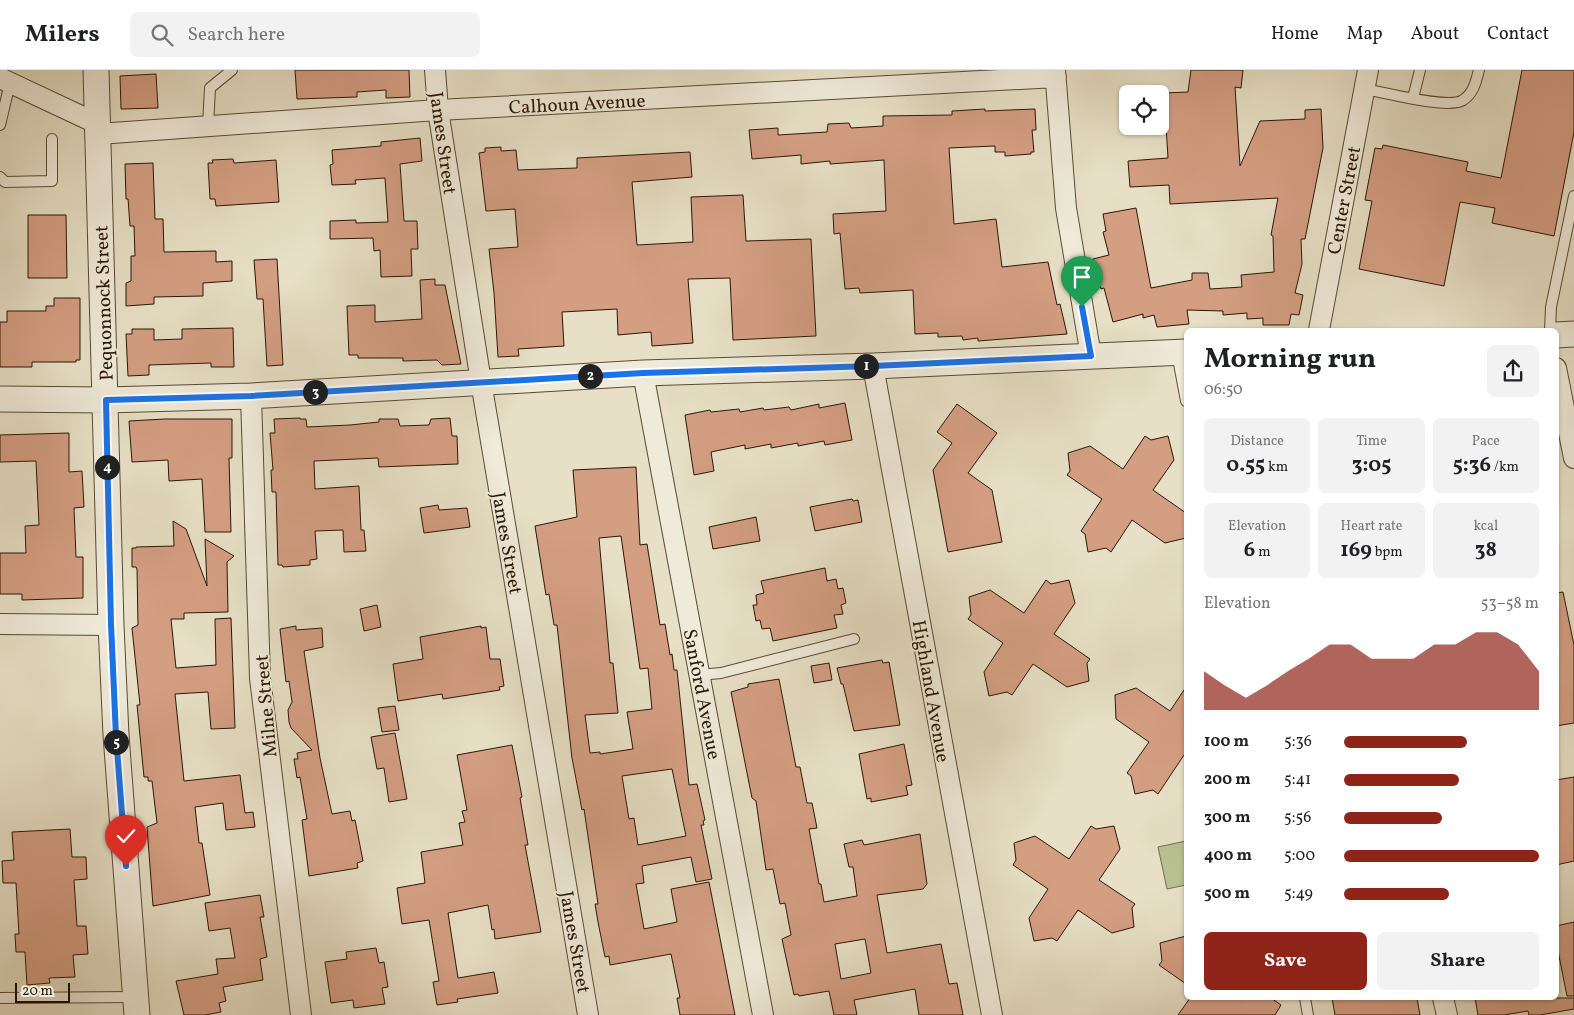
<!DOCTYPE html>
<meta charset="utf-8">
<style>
body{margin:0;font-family:Vollkorn,serif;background:#f2f2f2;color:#202124;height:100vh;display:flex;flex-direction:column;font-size:19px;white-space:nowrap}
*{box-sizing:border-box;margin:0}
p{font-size:16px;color:#757577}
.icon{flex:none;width:28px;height:28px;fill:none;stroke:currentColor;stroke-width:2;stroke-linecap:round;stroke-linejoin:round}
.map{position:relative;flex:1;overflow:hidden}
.panel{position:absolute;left:1184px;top:258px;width:375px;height:672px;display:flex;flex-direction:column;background:#fff;border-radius:8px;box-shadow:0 1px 4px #0004}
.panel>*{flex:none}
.tools{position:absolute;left:1119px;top:15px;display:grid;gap:10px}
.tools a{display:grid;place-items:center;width:50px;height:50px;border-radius:8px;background:#fff;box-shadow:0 1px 4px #0004;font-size:25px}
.scale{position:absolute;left:15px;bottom:12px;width:55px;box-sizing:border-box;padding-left:5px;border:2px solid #2b1703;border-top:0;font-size:14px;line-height:18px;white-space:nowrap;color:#2b1703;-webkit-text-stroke:4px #efebda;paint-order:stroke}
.pin{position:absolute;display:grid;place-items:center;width:42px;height:42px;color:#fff;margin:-51px -21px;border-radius:50% 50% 50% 0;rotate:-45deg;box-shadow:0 0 5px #0007}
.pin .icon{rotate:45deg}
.km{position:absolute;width:25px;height:25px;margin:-12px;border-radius:50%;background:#222;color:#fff;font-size:14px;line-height:25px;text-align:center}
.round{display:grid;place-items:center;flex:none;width:52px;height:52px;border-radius:8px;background:#f2f2f2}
.head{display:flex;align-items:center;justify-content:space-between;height:85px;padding:0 20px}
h1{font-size:28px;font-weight:700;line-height:38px}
.metrics{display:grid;grid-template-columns:repeat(3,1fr);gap:8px;height:85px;padding:5px 20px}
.metrics div{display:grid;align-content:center;border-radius:8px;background:#f2f2f2;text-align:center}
.metrics b{font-size:21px;font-weight:700}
.metrics small{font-size:14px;font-weight:400}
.metrics p{font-size:14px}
.chart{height:140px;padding:10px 20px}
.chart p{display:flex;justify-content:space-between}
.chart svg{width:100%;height:90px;margin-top:5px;fill:#8f2418;opacity:.7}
.cta{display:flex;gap:10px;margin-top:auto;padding:10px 20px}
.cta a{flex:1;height:58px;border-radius:8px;background:#8f2418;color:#fff;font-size:20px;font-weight:700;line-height:58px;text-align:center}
.cta a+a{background:#f2f2f2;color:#202124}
ul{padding:0 20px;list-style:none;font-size:16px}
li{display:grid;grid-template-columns:80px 60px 1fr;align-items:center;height:38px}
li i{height:12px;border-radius:6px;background:#8f2418}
header{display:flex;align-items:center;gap:30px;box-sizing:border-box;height:70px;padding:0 25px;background:#fff;border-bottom:1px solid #e0e0e0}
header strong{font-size:24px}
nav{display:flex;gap:28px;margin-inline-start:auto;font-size:18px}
.search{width:350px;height:45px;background:#f2f2f2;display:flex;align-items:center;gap:12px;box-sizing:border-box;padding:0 18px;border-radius:8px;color:#757577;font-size:19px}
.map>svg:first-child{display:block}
.green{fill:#b9c193;stroke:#726c4b}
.building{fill:#d49e83;stroke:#2b1703;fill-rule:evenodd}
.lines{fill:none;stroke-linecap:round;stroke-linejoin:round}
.service-casing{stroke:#5a4934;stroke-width:12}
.minor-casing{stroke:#5a4934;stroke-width:22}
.tertiary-casing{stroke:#5a4934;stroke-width:27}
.service{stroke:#efebda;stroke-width:10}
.minor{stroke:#efebda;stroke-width:20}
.tertiary{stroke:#efebda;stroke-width:25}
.route-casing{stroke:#fff;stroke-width:10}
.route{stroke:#1a73e8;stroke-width:6}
.labels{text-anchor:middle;stroke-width:4;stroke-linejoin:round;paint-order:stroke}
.street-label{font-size:19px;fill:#2b1703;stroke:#efebda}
</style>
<header>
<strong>Milers</strong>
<div class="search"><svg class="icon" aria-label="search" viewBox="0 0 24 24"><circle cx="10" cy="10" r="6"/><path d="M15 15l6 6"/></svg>Search here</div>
<nav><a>Home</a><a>Map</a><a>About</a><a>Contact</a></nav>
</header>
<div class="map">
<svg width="1574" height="945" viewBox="0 0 1574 945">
<rect width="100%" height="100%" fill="#e7e0c6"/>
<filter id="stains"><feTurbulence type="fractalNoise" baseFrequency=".004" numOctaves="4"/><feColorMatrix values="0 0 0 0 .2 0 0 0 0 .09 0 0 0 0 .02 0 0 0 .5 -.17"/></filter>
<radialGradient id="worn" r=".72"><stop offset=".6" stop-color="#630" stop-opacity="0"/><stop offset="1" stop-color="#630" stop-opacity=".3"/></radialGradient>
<!-- green -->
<path class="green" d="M1186,771V815L1167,819L1158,777Z"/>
<!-- building -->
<path class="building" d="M295,0H409L410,27L386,28V20L357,22V27L297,29Z
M1191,0H1243L1241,18L1235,17L1240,96L1260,51L1305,49V40L1321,39L1323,78L1305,169H1301L1302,194L1295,223L1303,225L1299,245L1291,244L1289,255H1263V248L1247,249V243L1223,245V241L1187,240L1189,254L1157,257L1154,245L1143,248V244L1113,252L1104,218L1101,219L1093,189L1109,185L1103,162L1106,161L1103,144L1136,138L1151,218L1192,210V203H1208L1210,219L1242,217L1241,205L1274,202L1273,166L1271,165L1278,128L1170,134L1169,115L1130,117L1128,91L1168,88L1164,23L1188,22Z
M1522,0H1574V62L1554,166L1492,153L1495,138L1460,132L1444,216L1359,199L1372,131L1365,130L1375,78L1382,79L1383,75L1468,92L1466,101L1501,108Z
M156,4L158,38L121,39L120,6Z
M985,39V41L1035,39L1036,60H1032L1034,82H1031V84L1005,86V82H995V76L949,78L954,154L996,149L1002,197L1048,192L1057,235L1060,234L1067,264L978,271V268L963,270L962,266L938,267V263L915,264L913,220L860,223L859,218L845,219L840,163L834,164L833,144L886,141L884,90L830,94V91L801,94V85L752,89L749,60L778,58V65L827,62L828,54L849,53L851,58L883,56V46L952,45V41Z
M420,68L422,91L400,94L404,151H417L418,179H411L412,206L381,207L380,180L374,181L373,168L330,169V151L356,150V153L388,152L385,108L355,110L356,114L332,115L330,95L333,94L332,80L381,76V72Z
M501,77V81L516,80L518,100L577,98V88L690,82L692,107L632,112L637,175L693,172L691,127L743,125L746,171L811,169L816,266L733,270L730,208L688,209L693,273L652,276L651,262L618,265L617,239L562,242L564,276L518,279L519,286L498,287L494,223L489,179L518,177L515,139L486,141L479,83L485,82V78Z
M233,89L234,93L276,90L279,132L216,136L215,129H210L208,93H213L212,90Z
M153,93L155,149H163L164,182L216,181V192L232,191V211L203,213V226L154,227V234L126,236V213L131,211V186H135L134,156H130L128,129H126L125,94Z
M28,145H66L67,208H28Z
M277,189L283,295L267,296L263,229H257L254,190Z
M435,209V215H445L461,294L442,295L437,290L403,291V288H358V285H349L347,236L375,235V252L422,249L420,210Z
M54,228H80V290H76V292H32V297H0V252H7V241H46V236H54Z
M233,258L234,297H211V293L149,295V305L128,306L126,264H132V259H154V270L182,269V259Z
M845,333L852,370L825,375L824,371L798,376V373L771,378V374L745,379V375L711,382L714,401L694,405L685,345L710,340L711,342L739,339L740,342L763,338L764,340L789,337L791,340L819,334V338Z
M957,334L997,363L968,403L992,420L1002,472L948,482L933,400L952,373L937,362Z
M300,348V349H306L307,357L350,355L379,352V349H398L400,356L429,355L431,349L450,348L452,366H457L458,394L379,397L378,388L314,391L315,419L359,416L361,460H364L366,481L344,482L343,460L315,461L317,489L310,490V495L283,497L282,495H278L276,422H272L271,400H273L270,363H275L274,349Z
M165,349H232V388H229L231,462H205L202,409L169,411L168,390L132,392L129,351Z
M69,363V402L82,401L84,437L74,438L76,487H83V528L22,530V524H0V483H26L25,456L39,455L36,391L0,392V365Z
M1145,366L1151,370L1168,366L1174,390L1153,420L1186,443V468L1165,473L1132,450L1111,482L1106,478L1088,482L1085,464L1081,461L1102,429L1067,405L1070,401L1068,383L1090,376L1123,399Z
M636,397L640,475L647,474L660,555L665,554L670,585L672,584L674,600H677L689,715L697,714L705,750L703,751L704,755H701L712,809L696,812L691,787L642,796L644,813L636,814L644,859L677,852L671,819L709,812L735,945H680L677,928H680L671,884L610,895L609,886L605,887L598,852L595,834H598L584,739L582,740L572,688L557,555H554L549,524L546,525L535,456L577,447L573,400ZM621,466L640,599L648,598L652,639L627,642L633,679L600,684V682L590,683L585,645L618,643L613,593H610L599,468ZM672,699L686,766L638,775L634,748L629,749L622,706Z
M852,429L853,431L858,430L862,452L815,461L810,437Z
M438,435L439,440L467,438L470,457L424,463L420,438Z
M756,447L760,471L713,479L709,457Z
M173,451L186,459L207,516L205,469L234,486L227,492L228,542L184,543V549H171L176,598L216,595L215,549L231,548L235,658L211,659L208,622L175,624L184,711L240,705L245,743L253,742L255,757L226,760L223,733L195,737L199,773H202L210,825L153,836L147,757L157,753L152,711H148V707H144L137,635H140L132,558L138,555L137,499L136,497H132V478H136V477L174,476Z
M825,498L827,511L836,509L838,519L843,518L846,533L841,535L843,544L834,545L837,558L773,571L770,558L762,559L760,550L756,551L753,535H757L756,525L764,523L761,511Z
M1046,510L1051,514L1069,510L1075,533L1054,564L1090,589L1087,593L1089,611L1067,617L1033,594L1012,625L1007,622L989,626L984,602L1003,573L968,549L971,545L969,527L990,520L1024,543Z
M1563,522L1574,575V653L1556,656V523Z
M377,535L381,557L364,561L360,539Z
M296,556V560L322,558L323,577L304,581L320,688L332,744L350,741L352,751L355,750L363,791L357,793L358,798L309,806L302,750L307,749L300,707L297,708L294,689H298L297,683L312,680L291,658L289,652L288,640L292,632L289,611L286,612L280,559Z
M481,556V558L486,557L490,589H500L504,616L499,617L500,620L443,629L442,624L398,631L393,594L423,589L420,567Z
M882,590L883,593L889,592L900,655L854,661L843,614H841L837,598Z
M829,593L832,610L814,613L811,596Z
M779,609L796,697H800L807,733H812L817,758L809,759L819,814H821L824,832L857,826L853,797H849L844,774L862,770L864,775L920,764L927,814L923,819L877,825L887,883L941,874L949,914L957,913L963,945H919L915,919L854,930L857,945H834L829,921L799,926L798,924L794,925L782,869L791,865L785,833L780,834L773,799L766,800L756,731L752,728L731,622L748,617V614ZM865,869L871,903L841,909L835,874Z
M1186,617V682L1158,724L1153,720L1135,724L1131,706L1127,703L1149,672L1116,649L1115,625L1136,618L1170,641Z
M395,636L399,660L382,662L378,638Z
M395,663L407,729L389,732L384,698L377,699L371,667Z
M904,674L912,715L906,716L908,725L871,732V728L867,729L859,684Z
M512,675L522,727L520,728L528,775H525L541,862L495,869L494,859L492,860L488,835L448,843L458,908L494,902L498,923L457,929L458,932L437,935L433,912L439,911L429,850L402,854L397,818L425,813L421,782L463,775L459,753L465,752L462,741L467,740L457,685Z
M1574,707V791L1556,795V710Z
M1091,756L1096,759L1114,756L1120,779L1099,810L1135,834L1132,838L1134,857L1112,863L1078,840L1057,871L1052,868L1034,871L1029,848L1048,819L1013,795L1016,790L1014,773L1035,766L1069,789Z
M70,759L72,787H86L87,809L74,810L77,856H86L88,884L73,885L75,907L49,908L50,913L27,915L25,882H16L15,864H19L16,813H3L2,791L14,790L12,762Z
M260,825L264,847H260L267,887L260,889L263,910L223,917L226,931L219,933L221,942L205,945H184L176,911L218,904L216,889L235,888L230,858L209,861L205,833Z
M1574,852V926H1567L1556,871V856Z
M1186,866V914L1159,895L1162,891L1160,873Z
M376,878L379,893L384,892L388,917L382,918L385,934L354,938L353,930L331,933L325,892L347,889L346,882Z
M1190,928H1271L1281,935L1275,945H1178Z
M1332,928H1417L1420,945H1335Z
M1475,928H1574V939L1540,945H1529L1528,941L1504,945H1478Z"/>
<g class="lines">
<defs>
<path id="service" d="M1364,19C1384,22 1449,40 1463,30C1474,23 1476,11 1479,0
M1413,28L1420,0
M0,55L10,13
M208,56L210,18L232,0
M0,107L5,112L52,111V69
M1550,260L1551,237L1574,126
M1177,283L1186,331
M699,605L721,603L854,569
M0,928L135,927
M1305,928L1308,945"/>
<path id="minor" d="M435,0L438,40L481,312L588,945
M1055,0L1066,138L1091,286
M0,8L98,54
M98,64L438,40L1056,7
M1319,260L1368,0
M873,296L992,945
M1556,298L1574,388
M643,303L763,945
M251,326L260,608L301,945
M0,554L111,555
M1443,928L1447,945"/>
<path id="tertiary" d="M96,0L111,555L116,665L137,945
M1556,265L1574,264
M0,329L106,330L251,326L643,303L873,296L1186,282"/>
</defs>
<!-- service casing -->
<use href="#service" class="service-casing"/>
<!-- minor casing -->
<use href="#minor" class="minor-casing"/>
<!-- tertiary casing -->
<use href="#tertiary" class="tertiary-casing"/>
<!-- service -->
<use href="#service" class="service"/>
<!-- minor -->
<use href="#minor" class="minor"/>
<!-- tertiary -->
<use href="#tertiary" class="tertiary"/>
</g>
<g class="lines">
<defs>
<path id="route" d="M126,796L116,666L111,554L106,330L251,326L643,303L873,296L1091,286L1082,237"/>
</defs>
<!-- route casing -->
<use href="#route" class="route-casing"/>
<!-- route -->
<use href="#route" class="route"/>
</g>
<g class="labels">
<!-- street labels -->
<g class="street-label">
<text transform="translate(577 33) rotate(-3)" y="7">Calhoun Avenue</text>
<text transform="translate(444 73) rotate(82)" y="7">James Street</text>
<text transform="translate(1343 130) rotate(-79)" y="7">Center Street</text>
<text transform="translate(103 233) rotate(-92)" y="7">Pequonnock Street</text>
<text transform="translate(508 473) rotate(80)" y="7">James Street</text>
<text transform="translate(932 621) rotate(80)" y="7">Highland Avenue</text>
<text transform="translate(703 624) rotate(79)" y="7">Sanford Avenue</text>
<text transform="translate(265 636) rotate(-95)" y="7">Milne Street</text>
<text transform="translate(576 872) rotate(80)" y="7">James Street</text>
</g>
</g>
<rect width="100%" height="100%" filter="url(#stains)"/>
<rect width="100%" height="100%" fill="url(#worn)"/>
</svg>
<div class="tools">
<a><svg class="icon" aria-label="locate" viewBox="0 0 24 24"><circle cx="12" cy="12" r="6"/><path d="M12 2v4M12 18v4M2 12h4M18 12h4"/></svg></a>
</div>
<div class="scale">20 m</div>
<div class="pin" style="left:1082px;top:237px;background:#1e9e55"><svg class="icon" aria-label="arrive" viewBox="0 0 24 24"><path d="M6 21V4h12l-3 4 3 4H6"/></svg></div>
<div class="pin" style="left:126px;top:796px;background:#d93025"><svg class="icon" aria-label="check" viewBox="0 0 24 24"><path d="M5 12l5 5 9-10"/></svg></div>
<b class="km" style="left:866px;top:296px">1</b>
<b class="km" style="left:590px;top:306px">2</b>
<b class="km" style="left:315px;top:322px">3</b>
<b class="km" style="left:107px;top:397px">4</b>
<b class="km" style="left:116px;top:672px">5</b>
<section class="panel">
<div class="head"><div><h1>Morning run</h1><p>06:50</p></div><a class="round"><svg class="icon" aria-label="share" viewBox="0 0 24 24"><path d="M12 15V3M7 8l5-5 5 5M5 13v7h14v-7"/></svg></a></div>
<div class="metrics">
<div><p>Distance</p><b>0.55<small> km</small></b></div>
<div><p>Time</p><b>3:05</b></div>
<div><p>Pace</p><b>5:36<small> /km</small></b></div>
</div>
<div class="metrics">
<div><p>Elevation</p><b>6<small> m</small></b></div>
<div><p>Heart rate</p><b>169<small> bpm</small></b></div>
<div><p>kcal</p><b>38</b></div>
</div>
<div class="chart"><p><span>Elevation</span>53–58 m</p>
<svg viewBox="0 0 160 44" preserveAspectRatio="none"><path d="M0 44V25L10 32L20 38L30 32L40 25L50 19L60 12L70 12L80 19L90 19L100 19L110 12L120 12L130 6L140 6L150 12L160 25V44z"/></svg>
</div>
<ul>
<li><b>100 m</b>5:36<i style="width:63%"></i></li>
<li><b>200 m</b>5:41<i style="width:59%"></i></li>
<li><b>300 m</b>5:56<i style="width:50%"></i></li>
<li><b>400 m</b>5:00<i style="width:100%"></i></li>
<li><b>500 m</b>5:49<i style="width:54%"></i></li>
</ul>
<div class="cta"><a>Save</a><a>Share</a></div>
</section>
</div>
